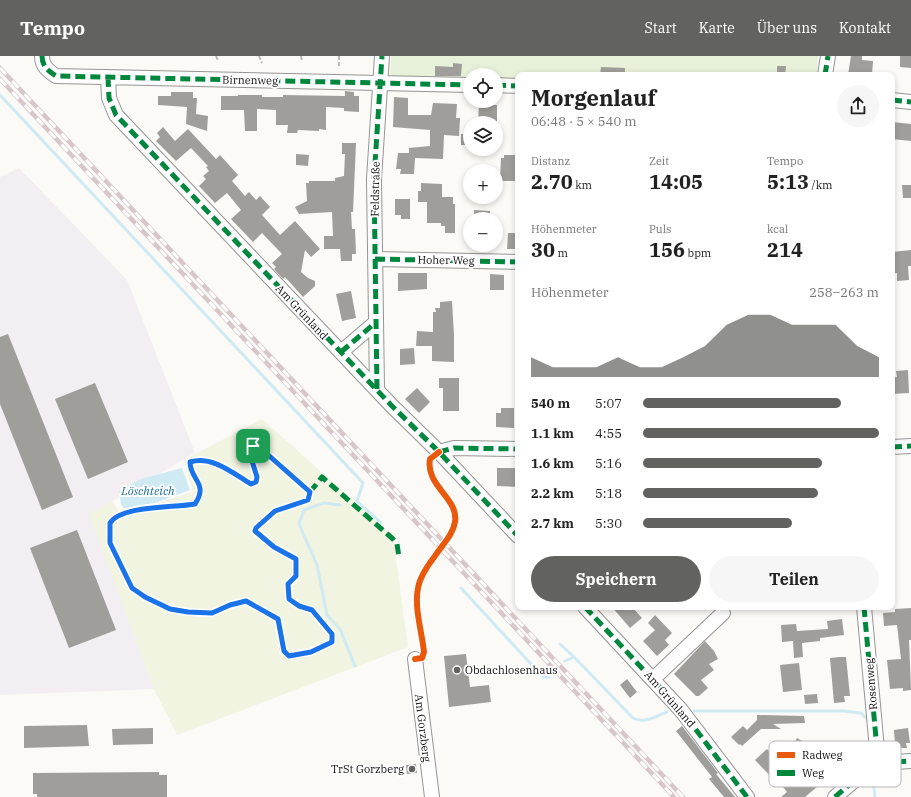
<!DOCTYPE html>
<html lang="de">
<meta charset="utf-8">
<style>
body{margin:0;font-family:"IBM Plex Serif",serif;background:#f6f6f6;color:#222;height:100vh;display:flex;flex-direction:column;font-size:15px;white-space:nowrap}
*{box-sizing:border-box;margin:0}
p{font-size:13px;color:#767676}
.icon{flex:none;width:22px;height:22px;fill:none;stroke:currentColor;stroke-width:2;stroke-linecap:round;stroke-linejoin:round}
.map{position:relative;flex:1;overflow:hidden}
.sheet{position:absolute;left:515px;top:16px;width:380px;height:538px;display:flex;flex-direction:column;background:#fff;border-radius:8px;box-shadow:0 2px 6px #0003}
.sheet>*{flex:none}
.fabs{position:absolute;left:463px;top:12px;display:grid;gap:8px}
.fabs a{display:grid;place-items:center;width:40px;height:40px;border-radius:50%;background:#fff;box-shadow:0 2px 6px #0003;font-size:20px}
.pin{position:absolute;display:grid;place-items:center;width:34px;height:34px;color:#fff;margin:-17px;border-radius:8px;box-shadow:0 2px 6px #0006}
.round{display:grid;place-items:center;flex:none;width:42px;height:42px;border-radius:21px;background:#f6f6f6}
.headline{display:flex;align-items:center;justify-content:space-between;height:68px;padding:0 16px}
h1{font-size:22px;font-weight:700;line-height:30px}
.stats{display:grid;grid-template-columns:repeat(3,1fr);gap:6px;height:68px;padding:4px 16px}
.stats div{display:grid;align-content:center}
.stats b{font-size:20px;font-weight:700}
.stats small{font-size:11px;font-weight:400}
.stats p{font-size:11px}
.chart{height:112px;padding:8px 16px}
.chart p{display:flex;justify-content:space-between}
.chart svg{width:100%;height:72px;margin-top:4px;fill:#626260;opacity:.7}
.cta{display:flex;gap:8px;margin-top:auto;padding:8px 16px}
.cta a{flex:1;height:46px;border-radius:24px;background:#626260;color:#fff;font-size:16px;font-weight:700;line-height:46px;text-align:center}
.cta a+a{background:#f6f6f6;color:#222}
ul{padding:0 16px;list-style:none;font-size:13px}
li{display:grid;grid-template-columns:64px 48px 1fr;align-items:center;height:30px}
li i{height:10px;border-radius:5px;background:#626260}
header{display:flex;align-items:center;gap:24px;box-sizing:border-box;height:56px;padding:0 20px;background:#626260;color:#fff}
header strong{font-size:19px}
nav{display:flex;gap:22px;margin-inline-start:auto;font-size:14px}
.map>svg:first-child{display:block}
.industrial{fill:#f3eef1}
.green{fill:#e7f0d8}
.pitch{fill:#f0f4e1}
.water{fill:#cfeaf3}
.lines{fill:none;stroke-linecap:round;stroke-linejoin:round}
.stream{stroke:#cfeaf3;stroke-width:3}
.building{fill:#9f9e9b}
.minor-casing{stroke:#969594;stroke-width:16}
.path{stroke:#b9b9b8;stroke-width:2;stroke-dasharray:4 2;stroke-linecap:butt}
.minor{stroke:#fefefe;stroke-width:14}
.rail-casing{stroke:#d7c7c9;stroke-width:4.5}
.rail{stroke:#fff;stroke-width:3;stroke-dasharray:9;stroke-linecap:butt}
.quiet{stroke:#00873e;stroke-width:5;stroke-dasharray:10 5;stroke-linecap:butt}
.cycleway-casing{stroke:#fff;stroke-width:8}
.cycleway{stroke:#e8590c;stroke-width:6}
.route-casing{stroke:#fff;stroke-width:8}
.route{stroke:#1a73e8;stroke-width:5}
.poi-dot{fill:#626260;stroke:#fff;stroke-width:1.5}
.labels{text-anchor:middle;stroke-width:4;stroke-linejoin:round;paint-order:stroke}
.street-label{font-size:11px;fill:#101010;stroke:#fff}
.poi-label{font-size:11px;fill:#101010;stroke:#fff;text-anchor:start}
.water-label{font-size:12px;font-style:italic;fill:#227099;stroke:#fff}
.key{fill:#fff;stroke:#b7b7b7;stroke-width:1}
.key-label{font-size:11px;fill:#101010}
</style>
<header>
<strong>Tempo</strong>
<nav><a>Start</a><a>Karte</a><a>Über uns</a><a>Kontakt</a></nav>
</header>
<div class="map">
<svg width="911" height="741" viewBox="0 0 911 741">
<rect width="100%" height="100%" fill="#fbfaf6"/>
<!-- industrial -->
<path class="industrial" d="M19,112L127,224L195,397L90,458L154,633L0,639V121Z"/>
<!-- green -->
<path class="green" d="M391,0H818L817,19H518V24H496V19H470V23L390,21Z"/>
<!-- pitch -->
<path class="pitch" d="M262,363L393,480L408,591L177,679L154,633L89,458L112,445L121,458L193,436L184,404Z"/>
<!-- water -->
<path class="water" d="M182,412L190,434L155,447L126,455L121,448L119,435L141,423Z"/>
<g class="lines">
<!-- stream -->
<path class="stream" d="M0,39L363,427L357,445L381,467
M340,449L324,447L304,454L299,468L317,509L327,559L340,573L355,610
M461,532L543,621H549
M560,588L574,601
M565,605L574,601L633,662C646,668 655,660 667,656
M694,655H844L861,657L868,664
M873,722L875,741"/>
</g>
<!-- building -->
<path class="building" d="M851,0H862V4L873,5L872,19H848Z
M900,0H911V12L900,11Z
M453,7L462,8L461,20H435V10L453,11Z
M777,10H786L785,19H777Z
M601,11L625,12V19H600Z
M345,35L354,36V40H359V56L344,55V52L326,51V74L319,73V75L298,74L297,77H287L288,69H276V54L257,53V75H245L244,54H221V40H238V39H262V41H283V39L345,40Z
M171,36H193V42H197L196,58L208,60L207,75L186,68L187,51L158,49V40H171Z
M394,41L408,42V59H431L433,47L457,48L456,62H460L459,80L444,79L443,103L415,102L414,118H400L401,113H396L398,97H409V92L430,90V74L393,71Z
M479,49H497V66H478Z
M892,66L911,68V85L892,83Z
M163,71L175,85L188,73L216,103L220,99L238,119L232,125L245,140L249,136L256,144L260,140L270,151L262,159L280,179L295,165L320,193L311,201L305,194L301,216L308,222L315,225V230L303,241L285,221L283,223L274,213L276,211L272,207L282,198L262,177L253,186L231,163L241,154L227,137L215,147L199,130L206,123L203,120L209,115L206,111L208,110L191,92L176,105L156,85L160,81L157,77Z
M461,78H470V89H461Z
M342,87H356L353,156H351L352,173H355L356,198H352V205H341L340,193H324V180H333L332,156L299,158L295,151L307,145L306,127H309V125H335V122L344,120L345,98H342Z
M296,98L309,99L308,110L296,109Z
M504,99H518V125H500L501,102H504Z
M421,127L442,128V141H453V148H455V177H445V170H441V167H427V146H418V135H421Z
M902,129H911V142H903Z
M395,143H410V163H401V159H395Z
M474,154L490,155V163H474Z
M508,177H518V193H507Z
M911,194V210H908L909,224L897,225V217H892V196Z
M398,217H427V233L398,235Z
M490,218L504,219V234H490Z
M351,235L356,262L342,265L336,238Z
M452,245L454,279V306L432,305V290H416L417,275L433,276V256H436L435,252H440V246Z
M8,278L73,441L42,454L0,348V281Z
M414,292L415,308L400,309V293Z
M908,314L909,337L892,338V321H897L896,315Z
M439,322H459V355H443V332H439Z
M95,327L128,406L88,423L55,343Z
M417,332L430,346L419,357L405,343Z
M501,352H514V372L496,371V357H501Z
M497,412H518V431L497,430Z
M77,474L116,574L69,592L30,492Z
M612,551H632L642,562L630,572Z
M911,552V584H909L911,634L903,635V632L890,633L887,604L901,603L897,569L884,570L883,557L895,556V553Z
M655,559L672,577L665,584L669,589L657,600L643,585L655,574L648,567Z
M842,563L844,579L820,582V585L802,587L803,601L794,602L793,585L782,586L781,569L796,568L797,575L828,573L827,565Z
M705,585L714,595L718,603L709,608L714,614L701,624L708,632L699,640H696L674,618Z
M466,598L470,631L489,629L491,646L449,651L444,600Z
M840,601H846L850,640H844L845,646L834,647L830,602Z
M799,607L802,634L783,636L780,609Z
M627,623L637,636L630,642L620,629Z
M817,638L818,647L805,648L804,639Z
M757,659L804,660L805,667L773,668L781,673H761L742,690L740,688L739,689L731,681L743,670L747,674L757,664Z
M87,669L89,690L24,692V670Z
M682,670L718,717L716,718L735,741H724L709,723L712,721L676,675Z
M153,672V688L113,689L112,673Z
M908,672L910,687H906L907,692H898V689H895L894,674Z
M797,682L816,693L806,700L791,692Z
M767,693L782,710L785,707L800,727L814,714L824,725L805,741H781L787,736L776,722L774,724L755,704Z
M416,708L417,717L407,718L406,709Z
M159,716V719H167V741H37V738H33V717Z"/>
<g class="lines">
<defs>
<path id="minor" d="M42,0C42,10 48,15 56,20L470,29
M825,19L828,0
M108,21L109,42L116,59L392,350L439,396L518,480
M496,29L518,30
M892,44L911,46
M375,203L518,206
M341,296L375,267
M377,333L374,123L382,0
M892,391L911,390
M439,396L454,392L518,393
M585,551L681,654L747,741
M864,551L878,704
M415,603L432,741
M653,623L723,557
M835,741L878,704L896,706L911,705"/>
</defs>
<!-- minor casing -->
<use href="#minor" class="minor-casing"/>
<!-- path -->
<path class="path" d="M216,0L218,5
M259,0L262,7
M301,0L302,5
M339,0V10"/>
<!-- minor -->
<use href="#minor" class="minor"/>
<defs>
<path id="rail" d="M0,12L683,741
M0,23L674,741"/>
</defs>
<!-- rail casing -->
<use href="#rail" class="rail-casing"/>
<!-- rail -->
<use href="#rail" class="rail"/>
<!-- quiet -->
<path class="quiet" d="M42,0C42,10 48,15 56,20L470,29
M825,19L828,0
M108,21L109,42L116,59L392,350L439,396L518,480
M496,29L518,30
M892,44L911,46
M375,203L518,206
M341,296L375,267
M377,333L374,123L382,0
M892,391L911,390
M439,396L454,392L518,393
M310,436L322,421L393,483L397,488L399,501
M585,551L681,654L747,741
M864,551L878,704
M835,741L878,704L896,706L911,705"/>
<defs>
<path id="cycleway" d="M253,389L258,390L310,436L308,444L275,455L256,472L255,475L274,491L296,503V520L289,528V543L299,550L312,554L332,578V586L311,596L289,599L283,595L278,563L246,545L230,549L212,557L188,556L170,553L145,541L132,532L110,487V467C123,448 174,452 195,447C209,427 190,424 190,406C212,399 234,418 251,428L256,426L257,421L248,392Z
M415,603L422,602L424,596C422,576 414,552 418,532C420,520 428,509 435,500C442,489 453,479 455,466C459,442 425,430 430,403L439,396"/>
</defs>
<!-- cycleway casing -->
<use href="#cycleway" class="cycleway-casing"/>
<!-- cycleway -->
<use href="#cycleway" class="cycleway"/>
</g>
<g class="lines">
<defs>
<path id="route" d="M253,390H258L310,436L308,444L275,455L256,472L255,475L274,491L296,503V520L288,528L289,543L299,550L312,554L332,578V586L311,596L289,600L284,595L278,563L246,545L230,549L212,557L188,556L170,553L145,541L132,532L110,487V467C122,449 174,452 195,448C209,427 190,424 190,406C212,399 234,418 251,428L256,426L257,421L248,392Z"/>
</defs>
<!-- route casing -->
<use href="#route" class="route-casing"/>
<!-- route -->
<use href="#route" class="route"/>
</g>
<!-- markers -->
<g class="poi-dot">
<circle cx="457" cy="614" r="4"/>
<circle cx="412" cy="713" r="4"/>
</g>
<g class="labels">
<!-- street labels -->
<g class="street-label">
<text transform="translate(250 24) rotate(1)" y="4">Birnenweg</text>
<text transform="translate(375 133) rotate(-89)" y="4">Feldstraße</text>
<text transform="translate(446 204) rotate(1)" y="4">Hoher Weg</text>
<text transform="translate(302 256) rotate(47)" y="4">Am Grünland</text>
<text transform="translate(871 628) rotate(-95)" y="4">Rosenweg</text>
<text transform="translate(670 643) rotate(49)" y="4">Am Grünland</text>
<text transform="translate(423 672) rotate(83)" y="4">Am Gorzberg</text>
</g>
<!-- poi labels -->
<g class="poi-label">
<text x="465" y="618">Obdachlosenhaus</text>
<text x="404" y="717" text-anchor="end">TrSt Gorzberg</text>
</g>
<!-- water labels -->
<g class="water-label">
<text x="148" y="439">Löschteich</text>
</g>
</g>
<!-- legend -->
<rect x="769" y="685" width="132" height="46" rx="6" class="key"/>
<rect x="777" y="696" width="18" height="6" fill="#e8590c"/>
<rect x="777" y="714" width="18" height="6" fill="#00873e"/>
<g class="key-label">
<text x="802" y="703">Radweg</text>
<text x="802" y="721">Weg</text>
</g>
</svg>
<div class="fabs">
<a><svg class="icon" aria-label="locate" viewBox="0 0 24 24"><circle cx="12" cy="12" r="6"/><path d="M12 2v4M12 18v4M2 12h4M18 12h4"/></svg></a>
<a><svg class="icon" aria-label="layers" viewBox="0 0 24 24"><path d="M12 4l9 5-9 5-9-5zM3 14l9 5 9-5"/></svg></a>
<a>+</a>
<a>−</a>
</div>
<div class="pin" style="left:253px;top:390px;background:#1e9e55"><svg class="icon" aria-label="arrive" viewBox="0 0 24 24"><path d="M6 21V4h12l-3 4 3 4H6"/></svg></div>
<section class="sheet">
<div class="headline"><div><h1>Morgenlauf</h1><p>06:48 · 5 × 540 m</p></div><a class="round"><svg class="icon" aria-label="share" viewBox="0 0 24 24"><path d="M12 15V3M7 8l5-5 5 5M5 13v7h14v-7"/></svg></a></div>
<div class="stats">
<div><p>Distanz</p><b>2.70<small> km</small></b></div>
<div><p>Zeit</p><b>14:05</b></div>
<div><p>Tempo</p><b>5:13<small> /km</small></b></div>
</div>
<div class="stats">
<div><p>Höhenmeter</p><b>30<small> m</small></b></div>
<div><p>Puls</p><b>156<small> bpm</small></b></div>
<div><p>kcal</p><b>214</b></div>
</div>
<div class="chart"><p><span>Höhenmeter</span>258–263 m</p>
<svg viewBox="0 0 160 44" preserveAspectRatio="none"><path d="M0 44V32L10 38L20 38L30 38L40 32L50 38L60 38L70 32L80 25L90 12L100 6L110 6L120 12L130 12L140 12L150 25L160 32V44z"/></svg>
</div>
<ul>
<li><b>540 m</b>5:07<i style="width:84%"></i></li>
<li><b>1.1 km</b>4:55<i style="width:100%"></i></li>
<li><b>1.6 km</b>5:16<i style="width:76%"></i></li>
<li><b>2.2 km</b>5:18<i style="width:74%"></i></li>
<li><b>2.7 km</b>5:30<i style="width:63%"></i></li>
</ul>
<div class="cta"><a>Speichern</a><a>Teilen</a></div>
</section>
</div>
